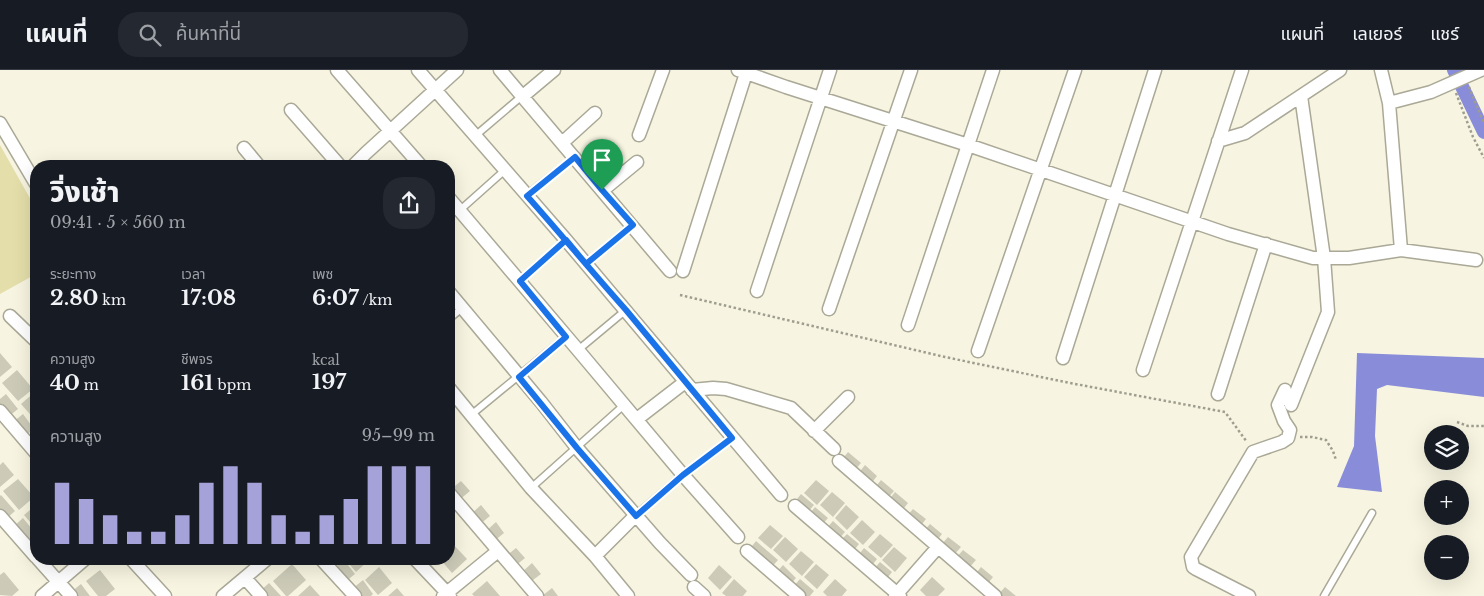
<!DOCTYPE html>
<html lang="th">
<meta charset="utf-8">
<style>
body{margin:0;font-family:"Libre Baskerville","Noto Sans Thai",serif;background:#242831;color:#f1f3f6;height:100vh;display:flex;flex-direction:column;font-size:19px;white-space:nowrap}
*{box-sizing:border-box;margin:0}
p{font-size:16px;color:#9ea1a6}
.icon{flex:none;width:28px;height:28px;fill:none;stroke:currentColor;stroke-width:2;stroke-linecap:round;stroke-linejoin:round}
.map{position:relative;flex:1;overflow:hidden}
.drawer{position:absolute;left:30px;top:90px;width:425px;height:405px;display:flex;flex-direction:column;background:#171b24;border-radius:20px;box-shadow:0 5px 20px #0002}
.drawer>*{flex:none}
.tools{position:absolute;left:1424px;top:355px;display:grid;gap:10px}
.tools a{display:grid;place-items:center;width:45px;height:45px;border-radius:50%;background:#171b24;box-shadow:0 5px 20px #0002;font-size:25px}
.pin{position:absolute;display:grid;place-items:center;width:42px;height:42px;color:#fff;margin:-51px -21px;border-radius:50% 50% 50% 0;rotate:-45deg;box-shadow:0 0 5px #0007}
.pin .icon{rotate:45deg}
.round{display:grid;place-items:center;flex:none;width:52px;height:52px;border-radius:20px;background:#242831}
.summary{display:flex;align-items:center;justify-content:space-between;height:85px;padding:0 20px}
h1{font-size:28px;font-weight:800;line-height:38px}
.stats{display:grid;grid-template-columns:repeat(3,1fr);gap:8px;height:85px;padding:5px 20px}
.stats div{display:grid;align-content:center}
.stats b{font-size:21px;font-weight:800}
.stats small{font-size:14px;font-weight:400}
.stats p{font-size:14px}
.chart{height:140px;padding:10px 20px}
.chart p{display:flex;justify-content:space-between}
.chart svg{width:100%;height:90px;margin-top:5px;stroke:#a5a2d9;stroke-width:6}
header{display:flex;align-items:center;gap:30px;box-sizing:border-box;height:70px;padding:0 25px;background:#171b24;border-bottom:1px solid #363941}
header strong{font-size:24px}
nav{display:flex;gap:28px;margin-inline-start:auto;font-size:18px}
.search{width:350px;height:45px;background:#242831;display:flex;align-items:center;gap:12px;box-sizing:border-box;padding:0 18px;border-radius:20px;color:#9ea1a6;font-size:19px}
.map>svg:first-child{display:block}
.green{fill:#e4deaa}
.water{fill:#898dd9}
.lines{fill:none;stroke-linecap:round;stroke-linejoin:round}
.canal{stroke:#898dd9;stroke-width:14}
.building{fill:#cdcbb8}
.lane-casing{stroke:#aaa896;stroke-width:9}
.street-casing{stroke:#aaa896;stroke-width:15}
.path{stroke:#9f9d8f;stroke-width:2.5;stroke-dasharray:2.5 2.5;stroke-linecap:butt}
.lane{stroke:#fff;stroke-width:6}
.street{stroke:#fff;stroke-width:12}
.route-casing{stroke:#fff;stroke-width:10}
.route{stroke:#1a73e8;stroke-width:6}
</style>
<header>
<strong>แผนที่</strong>
<div class="search"><svg class="icon" aria-label="search" viewBox="0 0 24 24"><circle cx="10" cy="10" r="6"/><path d="M15 15l6 6"/></svg>ค้นหาที่นี่</div>
<nav><a>แผนที่</a><a>เลเยอร์</a><a>แชร์</a></nav>
</header>
<div class="map">
<svg width="1484" height="526" viewBox="0 0 1484 526">
<rect width="100%" height="100%" fill="#f7f5e1"/>
<!-- green -->
<path class="green" d="M0,75L36,139V204L0,224Z"/>
<!-- water -->
<path class="water" d="M1357,283L1484,288V327L1387,315L1377,319L1375,366L1382,422L1337,417L1354,376Z"/>
<g class="lines">
<!-- canal -->
<path class="canal" d="M1454,0L1484,62"/>
</g>
<!-- building -->
<path class="building" d="M0,283L12,297L0,307Z
M17,300L33,319L18,331L2,313Z
M36,321V351L21,334Z
M6,324L18,339L8,347L0,337V329Z
M23,344L34,359L25,366L13,352Z
M848,382L861,393L854,401L841,391Z
M3,392L14,405L0,417V395Z
M865,395L877,406L870,415L858,404Z
M18,409L34,427L19,440L3,421Z
M816,410L829,421L817,435L804,423Z
M881,410L894,421L886,430L874,419Z
M461,411L470,421L458,431L450,420Z
M832,422L845,433L833,447L820,435Z
M895,422L908,433L901,442L888,431Z
M801,424L814,435L807,443L794,433Z
M1,425L15,441L5,450L0,445V426Z
M36,435V459L24,445Z
M481,435L490,446L479,455L471,444Z
M846,435L859,447L847,460L835,448Z
M815,437L828,448L821,456L808,446Z
M913,439L926,449L919,458L906,447Z
M23,448L36,464L26,473L13,457Z
M862,450L875,462L863,475L850,463Z
M833,451L845,462L838,470L825,460Z
M496,452L504,463L493,472L485,462Z
M930,454L942,464L935,473L923,462Z
M770,455L783,466L771,479L758,468Z
M847,464L859,474L852,483L839,472Z
M880,464L893,475L881,488L868,477Z
M785,467L798,479L786,492L773,480Z
M948,467L961,477L953,486L941,475Z
M756,471L778,490L770,499L749,480Z
M452,473L467,489L452,503L440,489H449V476Z
M894,477L907,488L895,502L882,490Z
M516,478L525,488L514,497L505,487Z
M864,478L877,489L870,498L857,487Z
M963,480L976,490L968,499L956,488Z
M801,481L814,492L802,506L789,494Z
M345,489H370L356,502Z
M344,490L355,504L344,513L333,499Z
M880,492L892,502L885,511L873,500Z
M532,493L541,504L529,513L521,503Z
M292,494L306,510L288,526H286L273,511Z
M816,494L829,505L817,519L804,507Z
M719,495L732,507L720,520L708,508Z
M783,495L796,508L789,516L775,504Z
M379,497L392,513L378,525L365,510Z
M981,497L993,507L986,516L974,506Z
M100,500L115,519L106,526H98L86,511Z
M4,502L19,520L12,526L0,525V505Z
M932,507L945,519L938,526H926L920,520Z
M734,509L747,521L743,526H726L722,523Z
M800,509L814,521L810,526H803L793,517Z
M835,509L847,520L842,526H827L823,522Z
M363,510L373,524L371,526H357L352,519Z
M487,511L500,526H474L472,524Z
M269,513L281,526H263L259,522Z
M81,514L90,526H75L71,522Z
M310,515L320,526H298Z
M1005,517L1016,526H997Z
M397,518L404,526H388Z
M552,518L558,526H542Z"/>
<g class="lines">
<defs>
<path id="lane" d="M475,66L522,26
M527,125L575,87
M459,141L505,100
M586,194L633,155
M520,211L566,170
M449,249L462,238
M578,280L626,240
M471,345L566,267
M531,418L624,335
M636,445L683,405L732,368
M1324,526L1372,443"/>
<path id="street" d="M337,0L421,96
M418,0L566,170L781,425
M500,0L670,201
M738,0L786,17L968,75L1228,164L1313,188H1349L1401,180L1389,33L1431,22L1481,0
M1381,0L1389,33
M523,26L554,0
M291,40L340,96
M0,53L36,114
M639,65L663,0
M1218,71L1245,63L1340,0
M562,73L595,43
M244,78L259,96
M353,96L366,83L457,0
M603,120L637,92
M449,128L578,280L683,405L738,467
M1401,180L1476,190
M683,201L747,0
M757,221L830,0
M449,222L541,332L577,378L660,473L691,505
M829,239L911,0
M10,246L36,271
M908,255L993,0
M978,281L1075,0
M1063,288L1155,0
M1143,300L1242,0
M449,318L531,418L595,486L628,526
M692,320L713,318L726,319L791,338L834,379
M1218,324L1266,174
M1291,335L1328,242L1324,188L1301,26
M0,341L36,383
M637,349L685,312
M814,361L848,327
M839,391L995,526
M449,423L537,526
M795,436L900,526
M0,446L36,487
M747,481L799,526
M595,486L636,445
M38,489L71,526
M131,489L165,526
M321,489L355,526
M415,489L450,526
M245,508L261,526
M694,517L704,526
M42,526L85,489
M223,526L267,489
M443,526L498,481
M895,526L938,477
M1249,526L1196,499L1193,497L1191,487L1253,382L1282,372L1288,368L1290,360L1284,351L1278,335L1285,320"/>
</defs>
<!-- lane casing -->
<use href="#lane" class="lane-casing"/>
<!-- street casing -->
<use href="#street" class="street-casing"/>
<!-- path -->
<path class="path" d="M1469,17L1484,53
M1456,23L1473,67L1484,88
M680,225L945,287L1070,313L1225,342L1247,372
M1457,352L1468,356H1484
M1300,367H1312L1326,370L1333,381L1336,390"/>
<!-- lane -->
<use href="#lane" class="lane"/>
<!-- street -->
<use href="#street" class="street"/>
</g>
<g class="lines">
<defs>
<path id="route" d="M602,120L633,155L586,194L566,170L520,211L566,267L519,307L577,378L636,446L683,405L732,368L626,240C592,202 560,163 527,126L575,87L602,120"/>
</defs>
<!-- route casing -->
<use href="#route" class="route-casing"/>
<!-- route -->
<use href="#route" class="route"/>
</g>
</svg>
<div class="tools">
<a><svg class="icon" aria-label="layers" viewBox="0 0 24 24"><path d="M12 4l9 5-9 5-9-5zM3 14l9 5 9-5"/></svg></a>
<a>+</a>
<a>−</a>
</div>
<div class="pin" style="left:602px;top:120px;background:#1e9e55"><svg class="icon" aria-label="arrive" viewBox="0 0 24 24"><path d="M6 21V4h12l-3 4 3 4H6"/></svg></div>
<section class="drawer">
<div class="summary"><div><h1>วิ่งเช้า</h1><p>09:41 · 5 × 560 m</p></div><a class="round"><svg class="icon" aria-label="share" viewBox="0 0 24 24"><path d="M12 15V3M7 8l5-5 5 5M5 13v7h14v-7"/></svg></a></div>
<div class="stats">
<div><p>ระยะทาง</p><b>2.80<small> km</small></b></div>
<div><p>เวลา</p><b>17:08</b></div>
<div><p>เพซ</p><b>6:07<small> /km</small></b></div>
</div>
<div class="stats">
<div><p>ความสูง</p><b>40<small> m</small></b></div>
<div><p>ชีพจร</p><b>161<small> bpm</small></b></div>
<div><p>kcal</p><b>197</b></div>
</div>
<div class="chart"><p><span>ความสูง</span>95–99 m</p>
<svg viewBox="0 0 160 44" preserveAspectRatio="none"><path d="M5 44V14M15 44V22M25 44V30M35 44V38M45 44V38M55 44V30M65 44V14M75 44V6M85 44V14M95 44V30M105 44V38M115 44V30M125 44V22M135 44V6M145 44V6M155 44V6"/></svg>
</div>
</section>
</div>
